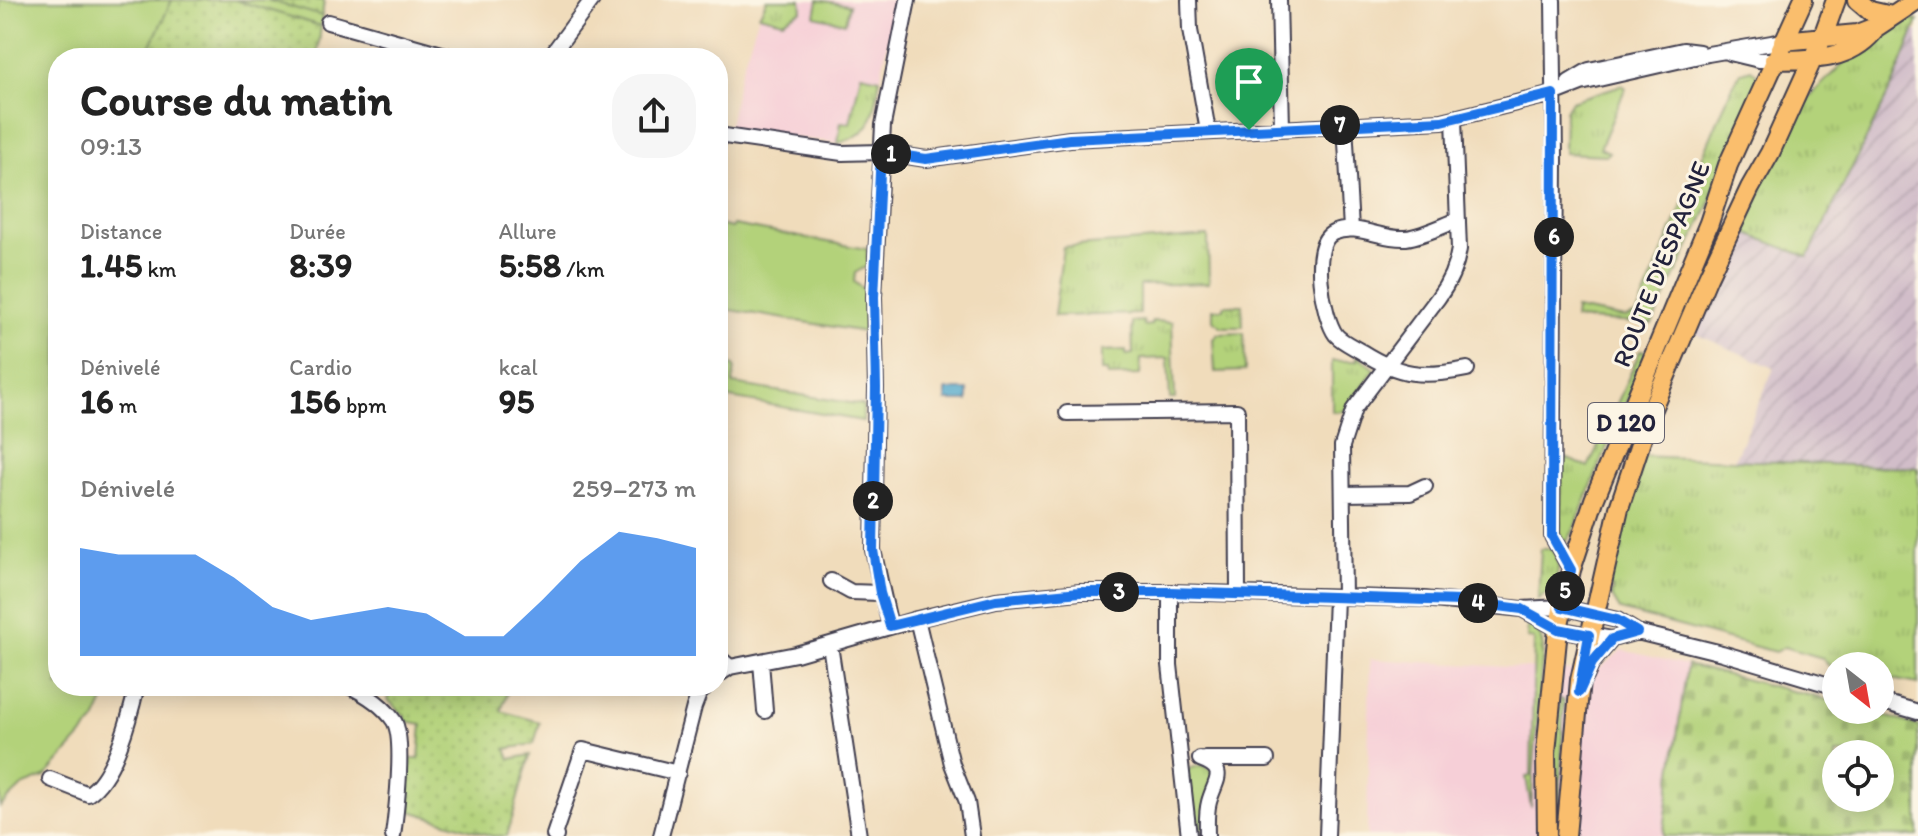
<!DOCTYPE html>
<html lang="fr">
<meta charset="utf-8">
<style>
body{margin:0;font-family:Itim,sans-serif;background:#f6f6f6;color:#222;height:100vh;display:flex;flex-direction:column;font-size:30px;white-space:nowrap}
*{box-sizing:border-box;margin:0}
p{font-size:26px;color:#767676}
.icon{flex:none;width:44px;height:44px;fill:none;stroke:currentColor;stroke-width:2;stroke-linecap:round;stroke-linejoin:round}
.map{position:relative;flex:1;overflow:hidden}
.sheet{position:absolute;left:48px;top:48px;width:680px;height:648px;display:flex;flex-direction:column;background:#fff;border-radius:32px;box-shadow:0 4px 20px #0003}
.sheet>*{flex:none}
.needle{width:52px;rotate:149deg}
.buttons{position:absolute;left:1822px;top:652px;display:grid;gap:16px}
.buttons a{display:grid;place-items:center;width:72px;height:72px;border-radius:50%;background:#fff;box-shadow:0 4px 20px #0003;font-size:40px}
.pin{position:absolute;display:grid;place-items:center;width:68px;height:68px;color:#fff;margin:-82px -34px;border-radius:50% 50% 50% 0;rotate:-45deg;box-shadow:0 0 8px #0007}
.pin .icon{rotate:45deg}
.km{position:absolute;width:40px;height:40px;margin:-20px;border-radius:50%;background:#222;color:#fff;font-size:22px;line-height:40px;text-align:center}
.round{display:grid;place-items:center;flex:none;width:84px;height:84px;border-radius:32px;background:#f6f6f6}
.headline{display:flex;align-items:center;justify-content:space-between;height:136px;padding:0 32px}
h1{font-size:44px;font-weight:700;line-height:60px}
.stats{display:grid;grid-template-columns:repeat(3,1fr);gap:12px;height:136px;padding:8px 32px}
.stats div{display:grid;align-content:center}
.stats b{font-size:34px;font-weight:700}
.stats small{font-size:22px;font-weight:400}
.stats p{font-size:22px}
.chart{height:224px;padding:16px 32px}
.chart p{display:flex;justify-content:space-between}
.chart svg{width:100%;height:144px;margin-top:8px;fill:#1a73e8;opacity:.7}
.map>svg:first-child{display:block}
.built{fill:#f6cfd7}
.industrial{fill:url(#industrial-furrows)}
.grass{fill:url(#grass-tufts);stroke:#6a7a5a;stroke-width:2}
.cemetery{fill:url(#cemetery-stones);stroke:#6a7a5a;stroke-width:2;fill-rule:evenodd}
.park{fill:#b3d27a;stroke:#6a7a5a;stroke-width:2}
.garden{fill:url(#garden-dots);stroke:#6a7a5a;stroke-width:2}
.water{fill:#4ea6cb;stroke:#386483;stroke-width:2}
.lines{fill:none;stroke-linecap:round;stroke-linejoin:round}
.minor-casing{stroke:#413e4e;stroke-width:18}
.major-casing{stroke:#413e4e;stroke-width:22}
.minor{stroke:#fff;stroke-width:14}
.major{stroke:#fabe6d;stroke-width:18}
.route-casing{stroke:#fff;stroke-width:16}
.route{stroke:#1a73e8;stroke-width:10}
.labels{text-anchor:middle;stroke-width:6;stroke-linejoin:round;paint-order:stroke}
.shield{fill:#fcf5e5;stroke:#63616e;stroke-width:2}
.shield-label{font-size:24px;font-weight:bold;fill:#22223b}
.street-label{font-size:26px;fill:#22223b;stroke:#fcf5e5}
</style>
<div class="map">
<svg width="1918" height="836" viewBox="0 0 1918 836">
<defs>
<pattern id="industrial-furrows" width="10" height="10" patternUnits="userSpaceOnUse" patternTransform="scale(2)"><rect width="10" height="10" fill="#d1bdc9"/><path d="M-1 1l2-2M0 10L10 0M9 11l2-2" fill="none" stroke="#b3a2ae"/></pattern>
<pattern id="grass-tufts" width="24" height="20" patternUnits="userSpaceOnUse" patternTransform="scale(2)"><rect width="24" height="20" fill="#b3d27a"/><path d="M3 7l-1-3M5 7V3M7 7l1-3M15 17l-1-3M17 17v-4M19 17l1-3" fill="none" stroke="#9ab46a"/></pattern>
<pattern id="cemetery-stones" width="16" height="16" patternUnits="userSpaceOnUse" patternTransform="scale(2)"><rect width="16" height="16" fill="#b3d27a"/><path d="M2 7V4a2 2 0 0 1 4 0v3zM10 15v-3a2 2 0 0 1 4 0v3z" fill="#9ab46a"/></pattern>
<pattern id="garden-dots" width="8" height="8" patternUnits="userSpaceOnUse" patternTransform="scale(2)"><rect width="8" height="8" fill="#b3d27a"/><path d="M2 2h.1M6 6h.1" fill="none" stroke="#9ab46a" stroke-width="1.8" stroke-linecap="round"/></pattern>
</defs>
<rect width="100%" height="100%" fill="#fcf5e5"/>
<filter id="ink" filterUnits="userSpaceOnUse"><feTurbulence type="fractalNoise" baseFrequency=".0125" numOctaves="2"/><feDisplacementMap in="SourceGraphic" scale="16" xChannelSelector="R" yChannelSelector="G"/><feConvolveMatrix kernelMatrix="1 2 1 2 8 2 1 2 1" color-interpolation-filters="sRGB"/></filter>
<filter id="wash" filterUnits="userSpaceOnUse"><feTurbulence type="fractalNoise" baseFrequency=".006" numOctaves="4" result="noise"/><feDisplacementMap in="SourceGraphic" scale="32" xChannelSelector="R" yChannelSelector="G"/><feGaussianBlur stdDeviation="1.8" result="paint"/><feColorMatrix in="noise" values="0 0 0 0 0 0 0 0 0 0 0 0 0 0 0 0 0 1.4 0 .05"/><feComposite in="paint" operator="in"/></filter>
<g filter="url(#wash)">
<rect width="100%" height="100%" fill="#f0dcbb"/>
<!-- built -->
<path class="built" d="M767,0H896L872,121L862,134L840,143L728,130L739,77L759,15Z
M1622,650L1687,665L1663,836H1367L1370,659L1595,672Z"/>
<!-- industrial -->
<path class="industrial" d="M1918,30V468L1734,460L1774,368L1694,333L1807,94Z"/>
<!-- grass -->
<path class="grass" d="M767,0H801L802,10L783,21L759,15Z
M1906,18L1918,21L1894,82L1808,257L1740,231L1759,185L1809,97L1847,59Z
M1751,69L1756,73L1757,81L1707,210L1652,324L1574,319L1575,309L1625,318L1637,314L1731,89L1741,72Z
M861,74L880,78C874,111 876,134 838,143L841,122L850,123Z
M1622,85L1625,89L1600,148L1609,152L1606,155L1564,153L1565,111L1571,101Z
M1208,236L1209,283L1140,285V314L1054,316L1063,247Z
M1224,305H1242L1243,327H1222L1213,320V309H1224Z
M1143,321L1144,326L1151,325L1152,321L1172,322L1175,399H1170L1168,358L1141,359L1140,375L1108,376L1107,371H1102V351L1126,350V355L1133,354L1132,322Z
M1244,333L1245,371L1215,372L1213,339L1218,334Z
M1643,350L1646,354L1624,407L1619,409L1617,404L1640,351Z
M1357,356L1375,369L1344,411L1332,412V361H1357Z
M1609,424L1611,437L1573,531L1568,540L1563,541L1560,533L1561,452L1563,457L1588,467Z
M1640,456L1918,468V684L1880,677V666L1836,667L1828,665L1823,658L1784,647L1775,652L1620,610L1611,595L1613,588L1605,587Z
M1541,549H1551C1566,564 1555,590 1538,599Z
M1528,620L1540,636L1543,647L1531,807L1526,777L1531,776L1534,639L1527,638Z
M1560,699L1564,701L1558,836H1553V769Z
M1203,765L1213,771L1201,836H1195L1187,773L1190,768Z"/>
<!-- cemetery -->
<path class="cemetery" d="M1687,665L1836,702V710H1865L1918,726V836H1663ZM1836,754H1880V798H1836Z"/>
<!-- park -->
<path class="park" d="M0,0H324L317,58H58V686H111L95,721L45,777L22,786L0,807Z
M818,0L849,5L845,23L815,16Z
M718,225L732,228L733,225L867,249V266L855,273L854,282L866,291L865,332L718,308Z
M718,362L735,366L733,384L863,405V421L718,396Z"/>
<!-- garden -->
<path class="garden" d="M172,0H235L321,26L317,58H145Z
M267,0H324L322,16Z
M393,686H510L501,711L540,722L534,744L506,749L510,759L530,755L507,836H492L404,809L405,759H419L422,724L405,721V716L388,700Z"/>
<!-- water -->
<path class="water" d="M946,390H968V401H946Z"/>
</g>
<g filter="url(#ink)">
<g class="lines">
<defs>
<path id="minor" d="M1189,0L1190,30L1208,131
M1279,0L1282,128
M1553,0L1555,160L1552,536L1571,570
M328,22L456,58
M1730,53L1759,60H1774
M549,58L592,0
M1569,82L1589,70L1683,50L1699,52
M1345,125L1351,229
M718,135L842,153L881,152L926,159L1070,139L1442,121L1553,94L1581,83L1708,54L1783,41
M1458,220C1442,226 1423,236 1406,238C1381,240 1357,222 1333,233C1309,244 1323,318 1336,335C1342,342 1354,347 1362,352C1400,376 1423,378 1467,369
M1067,413L1237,411L1238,593
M1343,494L1410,493L1425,486
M831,581L851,592L880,593
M1170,592V665L1189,836
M1344,597L1342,446L1354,409L1438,298C1450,282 1456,268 1459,249L1454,119
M1522,609L1558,629L1612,639L1637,632L1722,653L1836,687
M917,619L952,764L967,802L972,836
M890,626L873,550L876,388L874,297L883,125L908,0
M830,645L859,836
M718,657L730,667
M761,662L765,711
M718,675L730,667L796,654L917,619L996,600L1080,592H1170L1424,599L1522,609L1562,607L1617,620L1637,632
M1586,677L1592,663L1612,639
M349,686C366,694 383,705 394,721C405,739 396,813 393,836
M1880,701L1918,712
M1200,759C1229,770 1215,780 1209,802C1206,813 1207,825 1207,836
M1205,759H1267
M50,779L88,794C115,777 130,716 137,686
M556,836L554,835L583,750L678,773
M661,836L694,707L699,694L707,686
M1327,836L1336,597"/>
<path id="major" d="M1857,0L1870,11L1892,16
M1783,41L1857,34L1878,26L1917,0
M1774,60C1810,59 1847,62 1873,32
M1547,836L1546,752L1558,629L1571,570L1594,500L1709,223L1728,165L1803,0
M1566,836L1580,680L1619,508L1651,411L1708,277L1750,188L1770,153L1823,36L1836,0"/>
</defs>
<!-- minor casing -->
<use href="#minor" class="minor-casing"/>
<!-- major casing -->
<use href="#major" class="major-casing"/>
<!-- minor -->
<use href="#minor" class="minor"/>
<!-- major -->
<use href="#major" class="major"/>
</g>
</g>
<g class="lines" filter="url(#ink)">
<defs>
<path id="route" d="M1553,94L1552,536L1571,570L1562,607L1617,620L1637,632L1612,639L1592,663L1579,692L1589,635L1558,629L1522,609L1460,601L1170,592H1080L996,600L890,626L880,593L873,550L876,388L874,297L881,152L926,159L1070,139L1442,121Z"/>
</defs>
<!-- route casing -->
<use href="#route" class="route-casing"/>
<!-- route -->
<use href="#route" class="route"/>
</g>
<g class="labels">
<!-- shield labels -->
<rect class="shield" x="1588" y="403" width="76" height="40" rx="6"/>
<g class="shield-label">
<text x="1626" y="431">D 120</text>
</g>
<!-- street labels -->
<g class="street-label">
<text transform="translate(1661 264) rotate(-68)" y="9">ROUTE D'ESPAGNE</text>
</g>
</g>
</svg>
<div class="buttons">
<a><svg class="needle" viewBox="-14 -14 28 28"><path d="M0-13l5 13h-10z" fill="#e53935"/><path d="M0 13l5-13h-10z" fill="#767676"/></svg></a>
<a><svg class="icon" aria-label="locate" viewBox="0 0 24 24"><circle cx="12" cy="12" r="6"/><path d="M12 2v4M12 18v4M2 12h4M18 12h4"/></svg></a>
</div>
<div class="pin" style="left:1249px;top:130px;background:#1e9e55"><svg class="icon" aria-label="arrive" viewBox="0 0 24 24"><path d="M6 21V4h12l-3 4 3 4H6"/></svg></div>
<b class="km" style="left:891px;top:154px">1</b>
<b class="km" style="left:873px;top:501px">2</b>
<b class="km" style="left:1119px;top:592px">3</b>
<b class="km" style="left:1478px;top:603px">4</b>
<b class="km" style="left:1565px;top:591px">5</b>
<b class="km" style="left:1554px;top:237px">6</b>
<b class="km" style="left:1340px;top:125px">7</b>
<section class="sheet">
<div class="headline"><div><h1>Course du matin</h1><p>09:13</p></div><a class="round"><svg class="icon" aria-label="share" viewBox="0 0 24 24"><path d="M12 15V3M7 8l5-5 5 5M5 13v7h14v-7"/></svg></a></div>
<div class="stats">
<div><p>Distance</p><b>1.45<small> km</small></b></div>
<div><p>Durée</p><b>8:39</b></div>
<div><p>Allure</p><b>5:58<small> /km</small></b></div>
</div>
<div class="stats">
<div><p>Dénivelé</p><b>16<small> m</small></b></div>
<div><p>Cardio</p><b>156<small> bpm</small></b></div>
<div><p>kcal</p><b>95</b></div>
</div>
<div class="chart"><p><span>Dénivelé</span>259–273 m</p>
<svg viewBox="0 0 160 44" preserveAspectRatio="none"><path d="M0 44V11L10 13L20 13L30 13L40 20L50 29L60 33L70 31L80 29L90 31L100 38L110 38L120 27L130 15L140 6L150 8L160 11V44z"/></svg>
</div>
</section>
</div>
